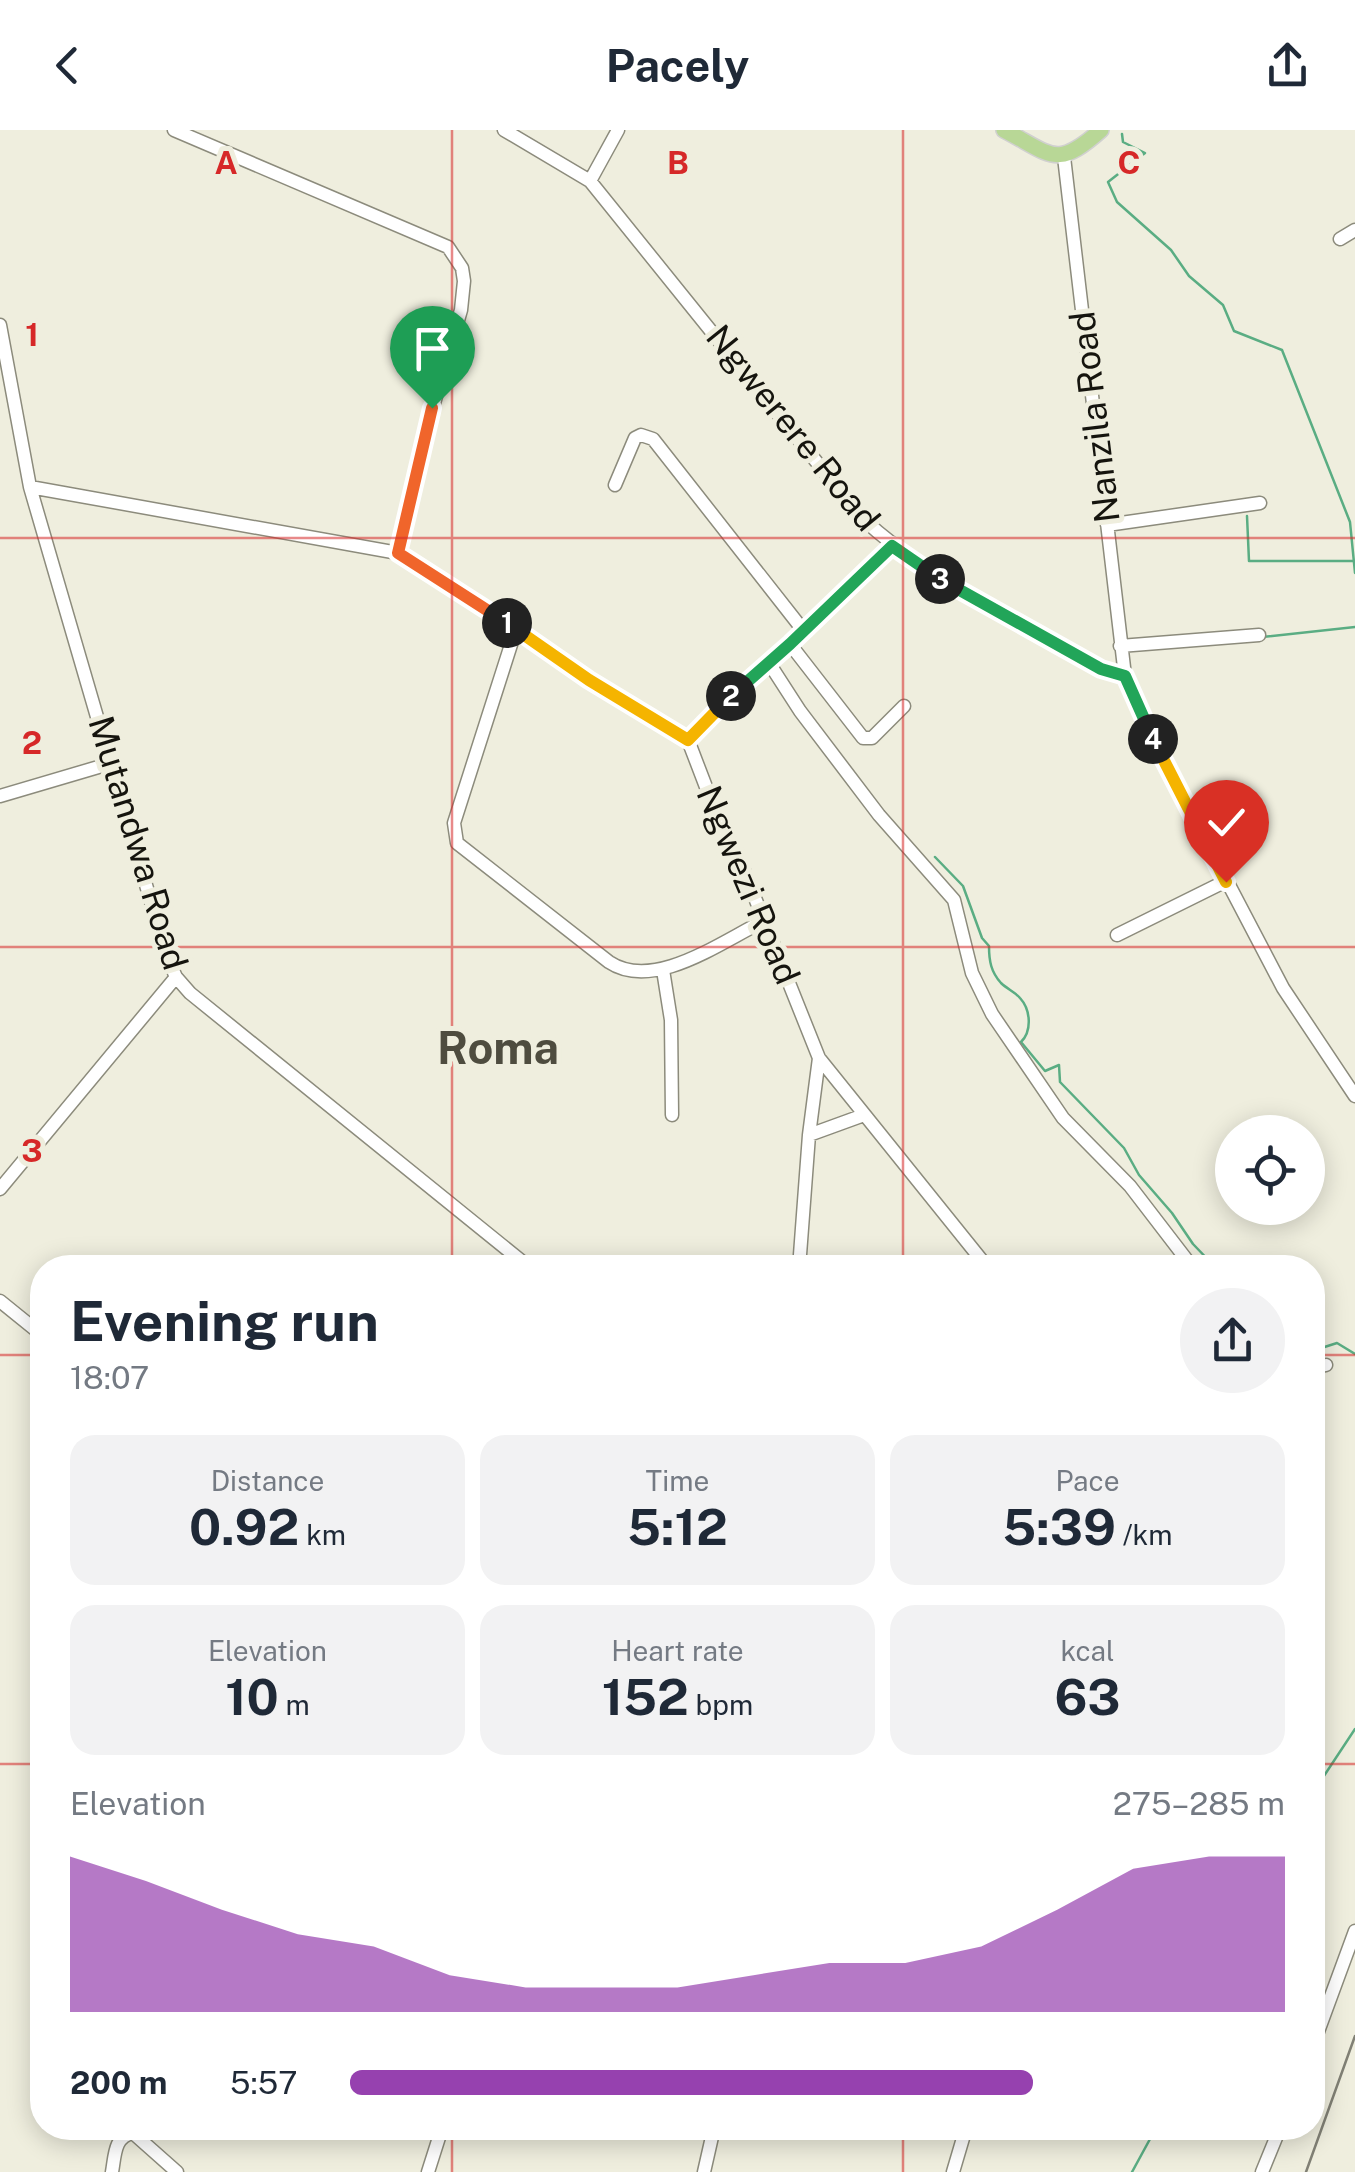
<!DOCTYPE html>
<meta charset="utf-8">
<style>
body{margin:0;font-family:"Public Sans",sans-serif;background:#f2f2f3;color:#1f2937;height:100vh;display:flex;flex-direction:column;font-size:38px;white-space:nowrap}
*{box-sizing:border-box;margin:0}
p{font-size:32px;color:#747a83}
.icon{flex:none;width:55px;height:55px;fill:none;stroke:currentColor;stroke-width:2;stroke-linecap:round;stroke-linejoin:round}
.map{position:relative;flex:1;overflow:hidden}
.sheet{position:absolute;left:30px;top:1125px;width:1295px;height:885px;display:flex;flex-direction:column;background:#fff;border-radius:40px;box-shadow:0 5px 25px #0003}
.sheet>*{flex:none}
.tools{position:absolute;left:1215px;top:985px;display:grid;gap:20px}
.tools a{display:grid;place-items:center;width:110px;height:110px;border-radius:50%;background:#fff;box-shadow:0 5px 25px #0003;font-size:50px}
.pin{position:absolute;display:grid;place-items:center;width:85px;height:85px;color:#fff;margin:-102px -42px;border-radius:50% 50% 50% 0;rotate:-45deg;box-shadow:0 0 10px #0007}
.pin .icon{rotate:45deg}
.km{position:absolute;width:50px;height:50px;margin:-25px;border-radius:50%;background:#222;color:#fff;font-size:28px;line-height:50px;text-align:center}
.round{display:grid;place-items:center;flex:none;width:105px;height:105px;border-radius:52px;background:#f2f2f3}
.headline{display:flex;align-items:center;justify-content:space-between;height:170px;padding:0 40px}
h1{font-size:55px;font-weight:700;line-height:75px}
.figures{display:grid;grid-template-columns:repeat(3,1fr);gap:15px;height:170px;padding:10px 40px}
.figures div{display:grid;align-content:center;border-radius:25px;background:#f2f2f3;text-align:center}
.figures b{font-size:50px;font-weight:700}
.figures small{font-size:28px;font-weight:400}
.figures p{font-size:28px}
.chart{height:280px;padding:20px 40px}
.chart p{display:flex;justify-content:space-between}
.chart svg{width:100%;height:180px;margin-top:10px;fill:#9641af;opacity:.7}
ul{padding:0 40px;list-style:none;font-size:32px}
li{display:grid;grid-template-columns:160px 120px 1fr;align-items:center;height:75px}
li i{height:25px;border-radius:12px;background:#9641af}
header{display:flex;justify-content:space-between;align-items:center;height:130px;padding:0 40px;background:#fff;font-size:45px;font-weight:700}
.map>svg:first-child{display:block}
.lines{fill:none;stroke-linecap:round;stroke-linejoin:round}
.stream{stroke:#5aad83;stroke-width:2.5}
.minor-casing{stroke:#8c8b7c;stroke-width:15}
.major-casing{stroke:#d0d0cf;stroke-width:18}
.minor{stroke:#fff;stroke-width:12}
.major{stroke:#b8d796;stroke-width:15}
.rail{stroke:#818075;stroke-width:2.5}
.split-1-casing{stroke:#fff;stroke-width:20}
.split-2-casing{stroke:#fff;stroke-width:20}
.split-3-casing{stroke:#fff;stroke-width:20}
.split-4-casing{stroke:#fff;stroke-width:20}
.split-5-casing{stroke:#fff;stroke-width:20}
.split-1{stroke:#f0652b;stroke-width:12}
.split-2{stroke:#f5b400;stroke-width:12}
.split-3{stroke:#22a559;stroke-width:12}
.split-4{stroke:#22a559;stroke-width:12}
.split-5{stroke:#f5b400;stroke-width:12}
.grid{fill:none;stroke:#d62828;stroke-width:2.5;stroke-opacity:0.55}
.labels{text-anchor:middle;stroke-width:10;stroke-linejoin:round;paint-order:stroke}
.street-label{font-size:35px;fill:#15140e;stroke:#efeede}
.district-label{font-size:45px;font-weight:bold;fill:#4e4c3f;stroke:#efeede}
.grid-label{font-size:32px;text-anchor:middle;font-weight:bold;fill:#d62828;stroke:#efeede;stroke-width:10;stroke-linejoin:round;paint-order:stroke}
</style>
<header><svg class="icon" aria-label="back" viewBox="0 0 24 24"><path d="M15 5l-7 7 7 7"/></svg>Pacely<svg class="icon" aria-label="share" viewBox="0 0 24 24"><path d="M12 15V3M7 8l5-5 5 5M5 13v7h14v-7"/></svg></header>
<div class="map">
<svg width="1355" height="2042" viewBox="0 0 1355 2042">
<rect width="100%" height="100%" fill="#efeede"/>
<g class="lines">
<!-- stream -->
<path class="stream" d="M1122,4L1123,12L1145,23L1108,52L1117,72L1171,120L1189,146L1223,175L1234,201L1282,220L1350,392L1355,443
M1247,386L1249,431H1352
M1262,507L1355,497
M935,727L963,756L982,808L989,816C989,831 991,842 1001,853C1007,859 1015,862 1020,868C1031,880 1032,901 1021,912L1045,941L1059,935L1060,952L1124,1018L1139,1045L1172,1083L1193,1114L1216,1138
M1312,1221L1337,1213L1355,1224
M1312,1664L1355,1599
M1132,2042L1156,1998"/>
<defs>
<path id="minor" d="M174,0L448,117L462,138L464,151L461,180L428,294L398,423
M504,0L590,51L861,387C908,431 960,460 1015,491C1050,512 1086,534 1125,546L1162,627L1283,858L1355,966
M1064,27L1125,546
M590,51L618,0
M1340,109L1355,100
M0,195L30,357L167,827L176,847L190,863L530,1138
M615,355L635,308L641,305L653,309L803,500
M30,357L398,423L589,550L688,610L716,683L743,738L819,928L988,1138
M1107,395L1260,373
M516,499L454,693L457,713L609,832C654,862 722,811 764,791
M790,514L863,608H872L904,576
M1120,516L1259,505
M769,533L800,581L879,685L954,770L972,843L992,884L1063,988L1130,1056L1193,1138
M688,610C752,542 825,482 892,417
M0,666L112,633
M1117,805L1226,751
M663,840L671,890L672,985
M809,1005L864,985
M0,1059L176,847
M799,1138L809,1005L819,928
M0,1171L42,1205
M1312,1238L1326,1235
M1312,1918L1355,1801
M112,2042C115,2026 114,2006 133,2003L177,2042
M428,2042L442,1998
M704,2042L714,1998
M953,2042L966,1998
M1262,2042L1280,1998"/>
<path id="major" d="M1004,0C1052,25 1056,40 1101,0"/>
</defs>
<!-- minor casing -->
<use href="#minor" class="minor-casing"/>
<!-- major casing -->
<use href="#major" class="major-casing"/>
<!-- minor -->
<use href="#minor" class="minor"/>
<!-- major -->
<use href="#major" class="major"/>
<!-- rail -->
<path class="rail" d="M1306,2042L1355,1906"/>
</g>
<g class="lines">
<defs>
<path id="split-1" d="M432,278L398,423L507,493"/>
<path id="split-2" d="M507,493L589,550L688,610L731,566"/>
<path id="split-3" d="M731,566L790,514L892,416L940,449"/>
<path id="split-4" d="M940,449L1101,539L1125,546L1153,609"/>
<path id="split-5" d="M1153,609L1226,752"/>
</defs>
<!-- split-1 casing -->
<use href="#split-1" class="split-1-casing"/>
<!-- split-2 casing -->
<use href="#split-2" class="split-2-casing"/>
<!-- split-3 casing -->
<use href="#split-3" class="split-3-casing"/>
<!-- split-4 casing -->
<use href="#split-4" class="split-4-casing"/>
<!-- split-5 casing -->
<use href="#split-5" class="split-5-casing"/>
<!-- split-1 -->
<use href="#split-1" class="split-1"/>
<!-- split-2 -->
<use href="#split-2" class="split-2"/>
<!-- split-3 -->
<use href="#split-3" class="split-3"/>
<!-- split-4 -->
<use href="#split-4" class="split-4"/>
<!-- split-5 -->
<use href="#split-5" class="split-5"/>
</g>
<!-- grid -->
<path class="grid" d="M452,0V1138M903,0V1138M0,408H1355M0,817H1355M0,1225H42M1312,1225H1355M0,1634H42M1312,1634H1355M452,1998V2042M903,1998V2042"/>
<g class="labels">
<!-- street labels -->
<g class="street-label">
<text transform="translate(1095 287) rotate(-97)" y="12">Nanzila Road</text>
<text transform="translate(793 298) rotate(51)" y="12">Ngwerere Road</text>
<text transform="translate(138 713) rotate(73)" y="12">Mutandwa Road</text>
<text transform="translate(748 755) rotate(67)" y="12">Ngwezi Road</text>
</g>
<!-- district labels -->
<g class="district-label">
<text x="498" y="934">Roma</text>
</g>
</g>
<g class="grid-label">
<text x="226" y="44">A</text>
<text x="678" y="44">B</text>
<text x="1129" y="44">C</text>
<text x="32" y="216">1</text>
<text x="32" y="624">2</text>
<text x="32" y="1032">3</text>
</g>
</svg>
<div class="tools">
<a><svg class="icon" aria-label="locate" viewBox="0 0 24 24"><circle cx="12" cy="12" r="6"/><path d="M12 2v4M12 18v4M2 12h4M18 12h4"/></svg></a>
</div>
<div class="pin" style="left:432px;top:278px;background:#1e9e55"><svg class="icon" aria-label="arrive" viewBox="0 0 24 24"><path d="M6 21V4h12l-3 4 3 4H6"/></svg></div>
<div class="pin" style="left:1226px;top:752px;background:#d93025"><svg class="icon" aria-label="check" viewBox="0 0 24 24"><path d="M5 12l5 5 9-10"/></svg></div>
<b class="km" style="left:507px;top:493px">1</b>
<b class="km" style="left:731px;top:566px">2</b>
<b class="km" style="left:940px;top:449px">3</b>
<b class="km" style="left:1153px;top:609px">4</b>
<section class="sheet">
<div class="headline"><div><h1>Evening run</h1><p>18:07</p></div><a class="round"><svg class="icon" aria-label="share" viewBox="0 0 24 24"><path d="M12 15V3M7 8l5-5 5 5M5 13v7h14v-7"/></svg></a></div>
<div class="figures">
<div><p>Distance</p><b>0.92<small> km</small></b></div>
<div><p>Time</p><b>5:12</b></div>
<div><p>Pace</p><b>5:39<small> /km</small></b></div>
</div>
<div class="figures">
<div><p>Elevation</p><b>10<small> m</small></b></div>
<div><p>Heart rate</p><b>152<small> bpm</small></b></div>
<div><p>kcal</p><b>63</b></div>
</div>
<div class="chart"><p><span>Elevation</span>275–285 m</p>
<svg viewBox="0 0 160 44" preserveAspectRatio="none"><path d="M0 44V6L10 12L20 19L30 25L40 28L50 35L60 38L70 38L80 38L90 35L100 32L110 32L120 28L130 19L140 9L150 6L160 6V44z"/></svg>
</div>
<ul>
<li><b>200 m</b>5:57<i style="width:73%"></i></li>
</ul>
</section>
</div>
